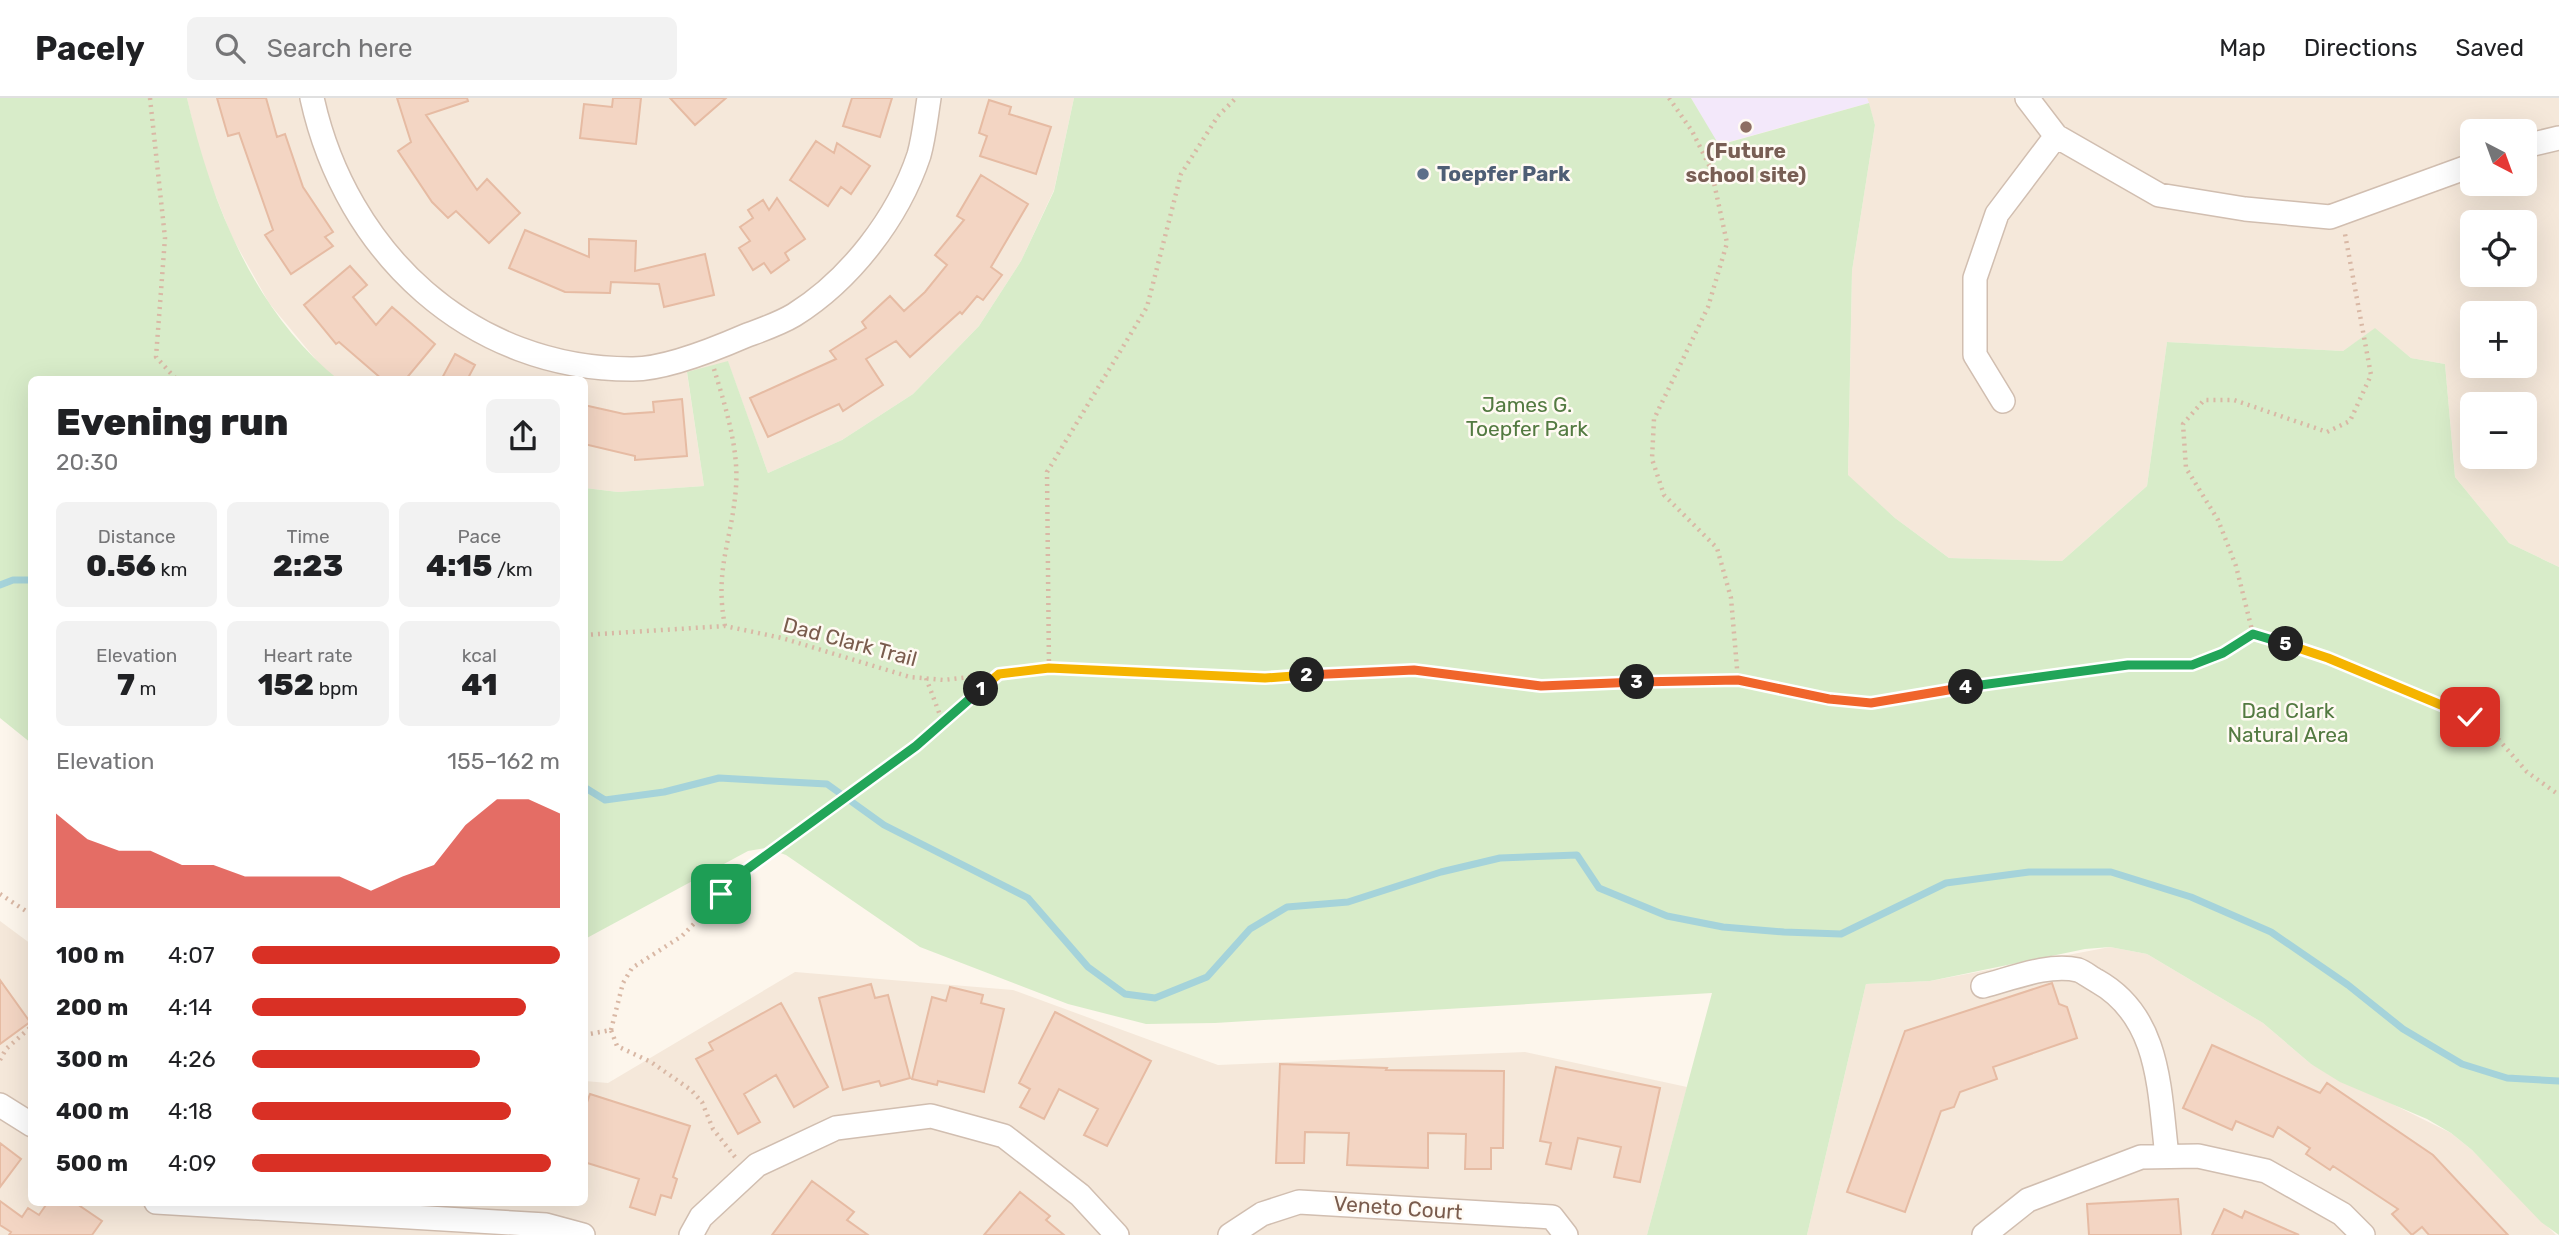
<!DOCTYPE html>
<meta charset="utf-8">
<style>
body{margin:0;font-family:Rubik,sans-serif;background:#f2f2f2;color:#202124;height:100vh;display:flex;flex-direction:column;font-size:26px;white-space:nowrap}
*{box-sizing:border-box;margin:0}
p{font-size:23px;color:#757577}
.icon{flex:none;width:38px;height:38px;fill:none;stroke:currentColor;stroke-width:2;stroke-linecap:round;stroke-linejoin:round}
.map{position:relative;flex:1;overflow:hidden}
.sheet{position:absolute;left:28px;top:278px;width:560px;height:830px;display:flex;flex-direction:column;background:#fff;border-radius:10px;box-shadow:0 7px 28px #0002}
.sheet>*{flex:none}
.needle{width:46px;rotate:139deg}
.buttons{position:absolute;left:2460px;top:21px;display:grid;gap:14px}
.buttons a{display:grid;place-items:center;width:77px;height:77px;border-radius:10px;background:#fff;box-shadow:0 7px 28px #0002;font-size:35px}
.pin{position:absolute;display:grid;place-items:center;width:60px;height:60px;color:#fff;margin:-30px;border-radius:14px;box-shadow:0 4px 10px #0006}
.km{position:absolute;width:35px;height:35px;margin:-18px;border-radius:50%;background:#222;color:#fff;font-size:19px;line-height:35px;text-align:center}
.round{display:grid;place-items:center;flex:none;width:74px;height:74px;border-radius:10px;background:#f2f2f2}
.overview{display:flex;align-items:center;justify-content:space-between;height:119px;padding:0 28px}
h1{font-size:38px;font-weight:800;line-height:52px}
.metrics{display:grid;grid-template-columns:repeat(3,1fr);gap:10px;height:119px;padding:7px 28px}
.metrics div{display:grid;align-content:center;border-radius:10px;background:#f2f2f2;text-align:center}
.metrics b{font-size:30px;font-weight:800}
.metrics small{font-size:19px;font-weight:400}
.metrics p{font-size:19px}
.chart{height:196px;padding:14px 28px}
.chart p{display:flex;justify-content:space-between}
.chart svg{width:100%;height:126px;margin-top:7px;fill:#d93025;opacity:.7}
ul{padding:0 28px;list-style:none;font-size:23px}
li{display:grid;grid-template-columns:112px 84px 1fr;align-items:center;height:52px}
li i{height:18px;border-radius:9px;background:#d93025}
header{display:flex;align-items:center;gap:42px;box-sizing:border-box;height:98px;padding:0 35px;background:#fff;border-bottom:2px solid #e0e0e0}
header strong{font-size:33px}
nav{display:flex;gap:38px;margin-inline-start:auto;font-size:24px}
.search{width:490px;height:63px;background:#f2f2f2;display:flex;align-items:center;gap:18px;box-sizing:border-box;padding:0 24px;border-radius:10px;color:#757577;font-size:26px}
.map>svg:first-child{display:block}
.residential{fill:#f5e8da;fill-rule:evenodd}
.education{fill:#f3e8fa}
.green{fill:#d8ecc9}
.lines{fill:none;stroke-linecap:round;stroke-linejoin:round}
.stream{stroke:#a5d3da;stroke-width:7}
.building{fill:#f3d5c3;stroke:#e6bba3;stroke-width:2}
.minor-casing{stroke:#d1beb0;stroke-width:26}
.path{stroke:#d9b8a5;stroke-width:4.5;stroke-dasharray:2 5;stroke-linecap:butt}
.minor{stroke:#fff;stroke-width:23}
.split-1-casing{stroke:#fff;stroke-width:14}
.split-2-casing{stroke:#fff;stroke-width:14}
.split-3-casing{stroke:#fff;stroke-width:14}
.split-4-casing{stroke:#fff;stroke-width:14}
.split-5-casing{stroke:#fff;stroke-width:14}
.split-6-casing{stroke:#fff;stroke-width:14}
.split-1{stroke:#22a559;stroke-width:9}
.split-2{stroke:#f5b400;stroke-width:9}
.split-3{stroke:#f0652b;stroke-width:9}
.split-4{stroke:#f0652b;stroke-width:9}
.split-5{stroke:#22a559;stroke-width:9}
.split-6{stroke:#f5b400;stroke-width:9}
.education-dot{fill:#8d6e63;stroke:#fffaf3;stroke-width:2.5}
.service-dot{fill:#5c6f8a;stroke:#fffaf3;stroke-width:2.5}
.labels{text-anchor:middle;stroke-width:5;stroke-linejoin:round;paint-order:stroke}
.education-label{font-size:21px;font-weight:bold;fill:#785e54;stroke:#fffaf3}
.service-label{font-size:21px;font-weight:bold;fill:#4e5e75;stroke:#fffaf3;text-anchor:start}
.park-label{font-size:21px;fill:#537a41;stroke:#fffaf3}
.street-label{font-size:21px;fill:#7a5c4d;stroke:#fffaf3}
</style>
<header>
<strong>Pacely</strong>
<div class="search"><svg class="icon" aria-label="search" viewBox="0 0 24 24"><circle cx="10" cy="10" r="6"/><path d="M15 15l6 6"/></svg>Search here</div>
<nav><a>Map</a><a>Directions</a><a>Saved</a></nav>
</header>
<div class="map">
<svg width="2559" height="1137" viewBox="0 0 2559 1137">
<rect width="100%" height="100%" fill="#fdf6ec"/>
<!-- residential -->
<path class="residential" d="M187,0H1074L1054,92L1021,163L979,228L913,296L842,342L768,375L728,264L687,275L704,388L618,394L585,390L584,282H339L322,269L269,205L232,139L201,61Z
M1867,0H2559V469L2509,445L2455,379L2445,266L2411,260L2375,231L2343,253L2167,244L2147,388L2062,463L1949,460L1895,420L1848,378L1852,173L1875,27ZM2473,33H2525V86H2473ZM2473,124H2525V177H2473ZM2473,215H2525V268H2473ZM2473,306H2525V359H2473Z
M0,823L31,846L32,1104H584L585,983L608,985L795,874L1013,892L1218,967L1525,954L1687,989L1647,1137H0Z
M2110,849L2147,856L2263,925L2311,966L2451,1035L2472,1052L2556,1137H1807L1866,886L1930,883Z"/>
<!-- education -->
<path class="education" d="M1691,0H1867L1869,5L1718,47Z"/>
<!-- green -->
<path class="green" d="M0,0H187C211,104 253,213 339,282H32L31,645L0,620Z
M1074,0H1691L1719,47L1869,5L1875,27L1852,173L1848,377L1895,420L1949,460L2062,463L2147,388L2167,244L2343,253L2375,230L2411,260L2445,266L2455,379L2509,445L2559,469V1137L2541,1124L2472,1052L2451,1035L2427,1021L2340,984L2311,966L2263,925L2147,856L2110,849L2085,851L1930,883L1866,886L1807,1137H1647L1712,895L1215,925L1146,926L1068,906L920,849L786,757L766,750L748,753L585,841V390L618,394L704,388L687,274L728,263L768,375L842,342L913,296L979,228L1021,163L1054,93Z"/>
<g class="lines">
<!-- stream -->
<path class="stream" d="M0,487L13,482H32
M584,689L605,702L664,694L719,680L827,686L884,727L1028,800L1088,869L1125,896L1155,900L1207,879L1250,831L1287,809L1348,804L1441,774L1500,760L1577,757L1599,790L1667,818L1723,829L1784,834L1841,836L1946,785L2029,774H2111L2191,799L2271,834L2348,887L2403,931L2462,966L2507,980L2559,983"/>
</g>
<!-- building -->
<path class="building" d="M217,0H266L277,39L285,36L303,89L333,134L325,139L333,148L291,176L265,137L273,132L239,35L228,38Z
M397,0H467L468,3L426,17L477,92L487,81L520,115L489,145L456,113L448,120L432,104L398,53L411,44Z
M613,0H641L636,46L580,40L584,6L612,9Z
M670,0H726L695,27Z
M852,0H892L880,39L843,28Z
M989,2L1011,9L1009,16L1051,29L1036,76L980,58L987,38L979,35Z
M816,43L834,55L837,45L870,68L851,96L841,89L828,108L790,82Z
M981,77L1028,106L991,169L1002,177L983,202L977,198L962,216L960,214L910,259L896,243L866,261L883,287L843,313L839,306L768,339L750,300L836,261L830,253L866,230L862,224L890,198L904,213L925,194L947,167L935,157L964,122L957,118Z
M777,100L805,141L785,155L789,162L771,175L764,165L753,172L739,150L750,143L740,129L753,120L748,112L763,102L769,112Z
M525,132L589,159V141L636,143L635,173L705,156L714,197L664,209L659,186L611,184L610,195L565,194L509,170Z
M350,168L367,187L353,199L376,227L392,209L435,246L405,282H383L339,244L336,246L304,207Z
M455,256L475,267L467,282H441Z
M682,301L687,358L635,362V358L584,346V307L624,316L654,314L653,304Z
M0,882L30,924L0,946Z
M2052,885L2059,906L2067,909L2077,940L1993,969L1997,981L1960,994L1954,1009L1941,1013L1905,1114L1847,1094L1905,933Z
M871,886L875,900L888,897L910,980L881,988L879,983L843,992L819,900Z
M950,889L983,897L981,905L1004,911L984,994L938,983L937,987L912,981L932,899L946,903Z
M781,905L828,989L794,1009L776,977L744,996L760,1024L738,1036L696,961L713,952L709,945Z
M1055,914L1151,963L1107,1048L1084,1037L1098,1011L1059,991L1044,1021L1020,1009L1030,991L1019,985Z
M2212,947L2320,995L2327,985L2433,1057L2508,1137H2429L2422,1129L2412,1137L2392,1116L2398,1111L2333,1068L2330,1072L2306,1056L2310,1050L2278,1029L2273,1039L2236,1023L2232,1032L2183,1010Z
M1280,966L1387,970L1386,972L1504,973L1503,1050H1491V1071H1465L1466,1036L1428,1035V1070L1347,1067L1349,1035L1305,1034L1304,1065H1276Z
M1556,969L1660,990L1640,1084L1614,1079L1621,1049L1578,1040L1571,1071L1546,1066L1551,1045L1540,1043Z
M590,996L690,1028L673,1079L677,1081L671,1100L661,1097L655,1117L630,1109L639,1081L584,1064V1013Z
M0,1045L21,1061L0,1089Z
M812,1083L854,1114L847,1122L868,1137H772Z
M1020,1094L1050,1118L1046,1122L1064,1137H984Z
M2178,1101L2181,1137H2089L2087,1106Z
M0,1103L22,1119L28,1110L39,1117L48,1104H74L102,1123L92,1137H9L11,1134L0,1127Z
M2224,1111L2242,1120L2245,1113L2299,1137H2212Z"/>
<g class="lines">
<defs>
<path id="minor" d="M312,0C346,155 471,272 633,271C666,271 715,251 745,238C761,232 779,226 794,217C850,182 898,120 919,57C924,39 926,19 929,0
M2027,0L2056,38L2159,97L2245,111L2330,119L2473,67
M2525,48L2559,40
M2003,303L1975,257V180L1997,116L2056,38
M1983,888C2011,881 2048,865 2078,872C2084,874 2091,880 2097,883C2161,919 2159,993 2167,1058
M0,1007L32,1027
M156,1104L546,1127L583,1137
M691,1137L701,1119L757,1067L836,1030L931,1018L1004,1038L1080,1097L1117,1137
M1230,1137L1262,1116L1299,1104L1552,1119L1566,1137
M1984,1137L2028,1102L2141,1059L2198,1058L2266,1073L2342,1116L2363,1137"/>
</defs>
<!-- minor casing -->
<use href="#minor" class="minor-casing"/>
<!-- path -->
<path class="path" d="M150,0L165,140L156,259L177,282
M1669,0L1692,33L1711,71L1727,145L1708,209L1654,321L1652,361L1664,397L1717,450L1731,500L1738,582
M714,271C725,307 739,351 736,389C732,443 714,471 725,528
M2253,536L2236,468L2218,422L2186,370L2183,326L2204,302H2234L2327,334L2350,323L2371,277L2345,136
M584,537L725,528L782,540L910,579L944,582L1049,570L1265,580L1414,572L1541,588L1738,582L1829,602L1871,605L2128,567H2192L2223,555L2253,536L2328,560L2470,619L2491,633L2527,674L2559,697
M1049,570L1047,374L1147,209L1181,76L1218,18L1236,0
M926,580L943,625
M0,796L32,817
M611,932L623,885L632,870L682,838L746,772L916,648L999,576
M584,937L611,932L617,948L651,964L691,992L702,1004L713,1031L735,1059
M0,962L6,951L32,928"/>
<!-- minor -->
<use href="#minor" class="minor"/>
</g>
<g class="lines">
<defs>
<path id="split-1" d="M721,796L746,772L916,648L981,591"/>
<path id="split-2" d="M981,591L999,576L1049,570L1265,580L1307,577"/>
<path id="split-3" d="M1307,577L1414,572L1541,588L1637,584"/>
<path id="split-4" d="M1637,584L1738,582L1829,601L1871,605L1966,589"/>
<path id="split-5" d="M1966,589L2128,567H2192L2223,555L2253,536L2286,546"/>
<path id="split-6" d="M2286,546L2328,560L2470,619"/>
</defs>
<!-- split-1 casing -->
<use href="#split-1" class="split-1-casing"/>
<!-- split-2 casing -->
<use href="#split-2" class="split-2-casing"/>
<!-- split-3 casing -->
<use href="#split-3" class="split-3-casing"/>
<!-- split-4 casing -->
<use href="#split-4" class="split-4-casing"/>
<!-- split-5 casing -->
<use href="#split-5" class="split-5-casing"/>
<!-- split-6 casing -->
<use href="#split-6" class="split-6-casing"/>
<!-- split-1 -->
<use href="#split-1" class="split-1"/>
<!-- split-2 -->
<use href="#split-2" class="split-2"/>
<!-- split-3 -->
<use href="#split-3" class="split-3"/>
<!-- split-4 -->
<use href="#split-4" class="split-4"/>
<!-- split-5 -->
<use href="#split-5" class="split-5"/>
<!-- split-6 -->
<use href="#split-6" class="split-6"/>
</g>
<!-- markers -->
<circle class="education-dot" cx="1746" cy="29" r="7"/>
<circle class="service-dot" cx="1423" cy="76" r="7"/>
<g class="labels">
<!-- education labels -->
<g class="education-label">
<text x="1746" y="60">(Future<tspan x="1746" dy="24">school site)</tspan></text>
</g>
<!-- service labels -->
<g class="service-label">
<text x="1437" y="83">Toepfer Park</text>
</g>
<!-- park labels -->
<g class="park-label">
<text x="1527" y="314">James G.<tspan x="1527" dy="24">Toepfer Park</tspan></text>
<text x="2288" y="620">Dad Clark<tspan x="2288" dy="24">Natural Area</tspan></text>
</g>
<!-- street labels -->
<g class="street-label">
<text transform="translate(850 544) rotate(15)" y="7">Dad Clark Trail</text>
<text transform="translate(1398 1110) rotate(4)" y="7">Veneto Court</text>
</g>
</g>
</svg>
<div class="buttons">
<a><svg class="needle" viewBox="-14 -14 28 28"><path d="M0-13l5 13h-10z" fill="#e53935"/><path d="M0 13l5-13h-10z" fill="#757577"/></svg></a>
<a><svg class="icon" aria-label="locate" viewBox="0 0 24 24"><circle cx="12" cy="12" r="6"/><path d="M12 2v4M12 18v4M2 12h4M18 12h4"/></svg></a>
<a>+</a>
<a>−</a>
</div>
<div class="pin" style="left:721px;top:796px;background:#1e9e55"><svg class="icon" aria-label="arrive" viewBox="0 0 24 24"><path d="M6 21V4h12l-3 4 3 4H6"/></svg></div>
<div class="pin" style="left:2470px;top:619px;background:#d93025"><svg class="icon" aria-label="check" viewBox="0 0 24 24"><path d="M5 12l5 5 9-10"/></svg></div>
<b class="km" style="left:981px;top:591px">1</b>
<b class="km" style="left:1307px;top:577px">2</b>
<b class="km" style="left:1637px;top:584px">3</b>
<b class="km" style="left:1966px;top:589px">4</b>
<b class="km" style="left:2286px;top:546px">5</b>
<section class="sheet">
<div class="overview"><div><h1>Evening run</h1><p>20:30</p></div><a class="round"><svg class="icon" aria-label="share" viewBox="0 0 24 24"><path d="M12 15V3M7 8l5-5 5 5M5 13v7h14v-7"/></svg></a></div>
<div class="metrics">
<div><p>Distance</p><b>0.56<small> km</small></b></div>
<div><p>Time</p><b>2:23</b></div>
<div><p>Pace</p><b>4:15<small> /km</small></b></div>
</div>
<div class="metrics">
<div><p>Elevation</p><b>7<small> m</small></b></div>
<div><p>Heart rate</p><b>152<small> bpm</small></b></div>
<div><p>kcal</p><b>41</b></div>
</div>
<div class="chart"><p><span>Elevation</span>155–162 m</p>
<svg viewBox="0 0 160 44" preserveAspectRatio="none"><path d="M0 44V11L10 20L20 24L30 24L40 29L50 29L60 33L70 33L80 33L90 33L100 38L110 33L120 29L130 15L140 6L150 6L160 11V44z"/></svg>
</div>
<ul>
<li><b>100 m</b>4:07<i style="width:100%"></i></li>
<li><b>200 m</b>4:14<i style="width:89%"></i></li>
<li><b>300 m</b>4:26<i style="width:74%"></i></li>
<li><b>400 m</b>4:18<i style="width:84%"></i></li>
<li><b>500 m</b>4:09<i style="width:97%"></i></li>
</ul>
</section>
</div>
